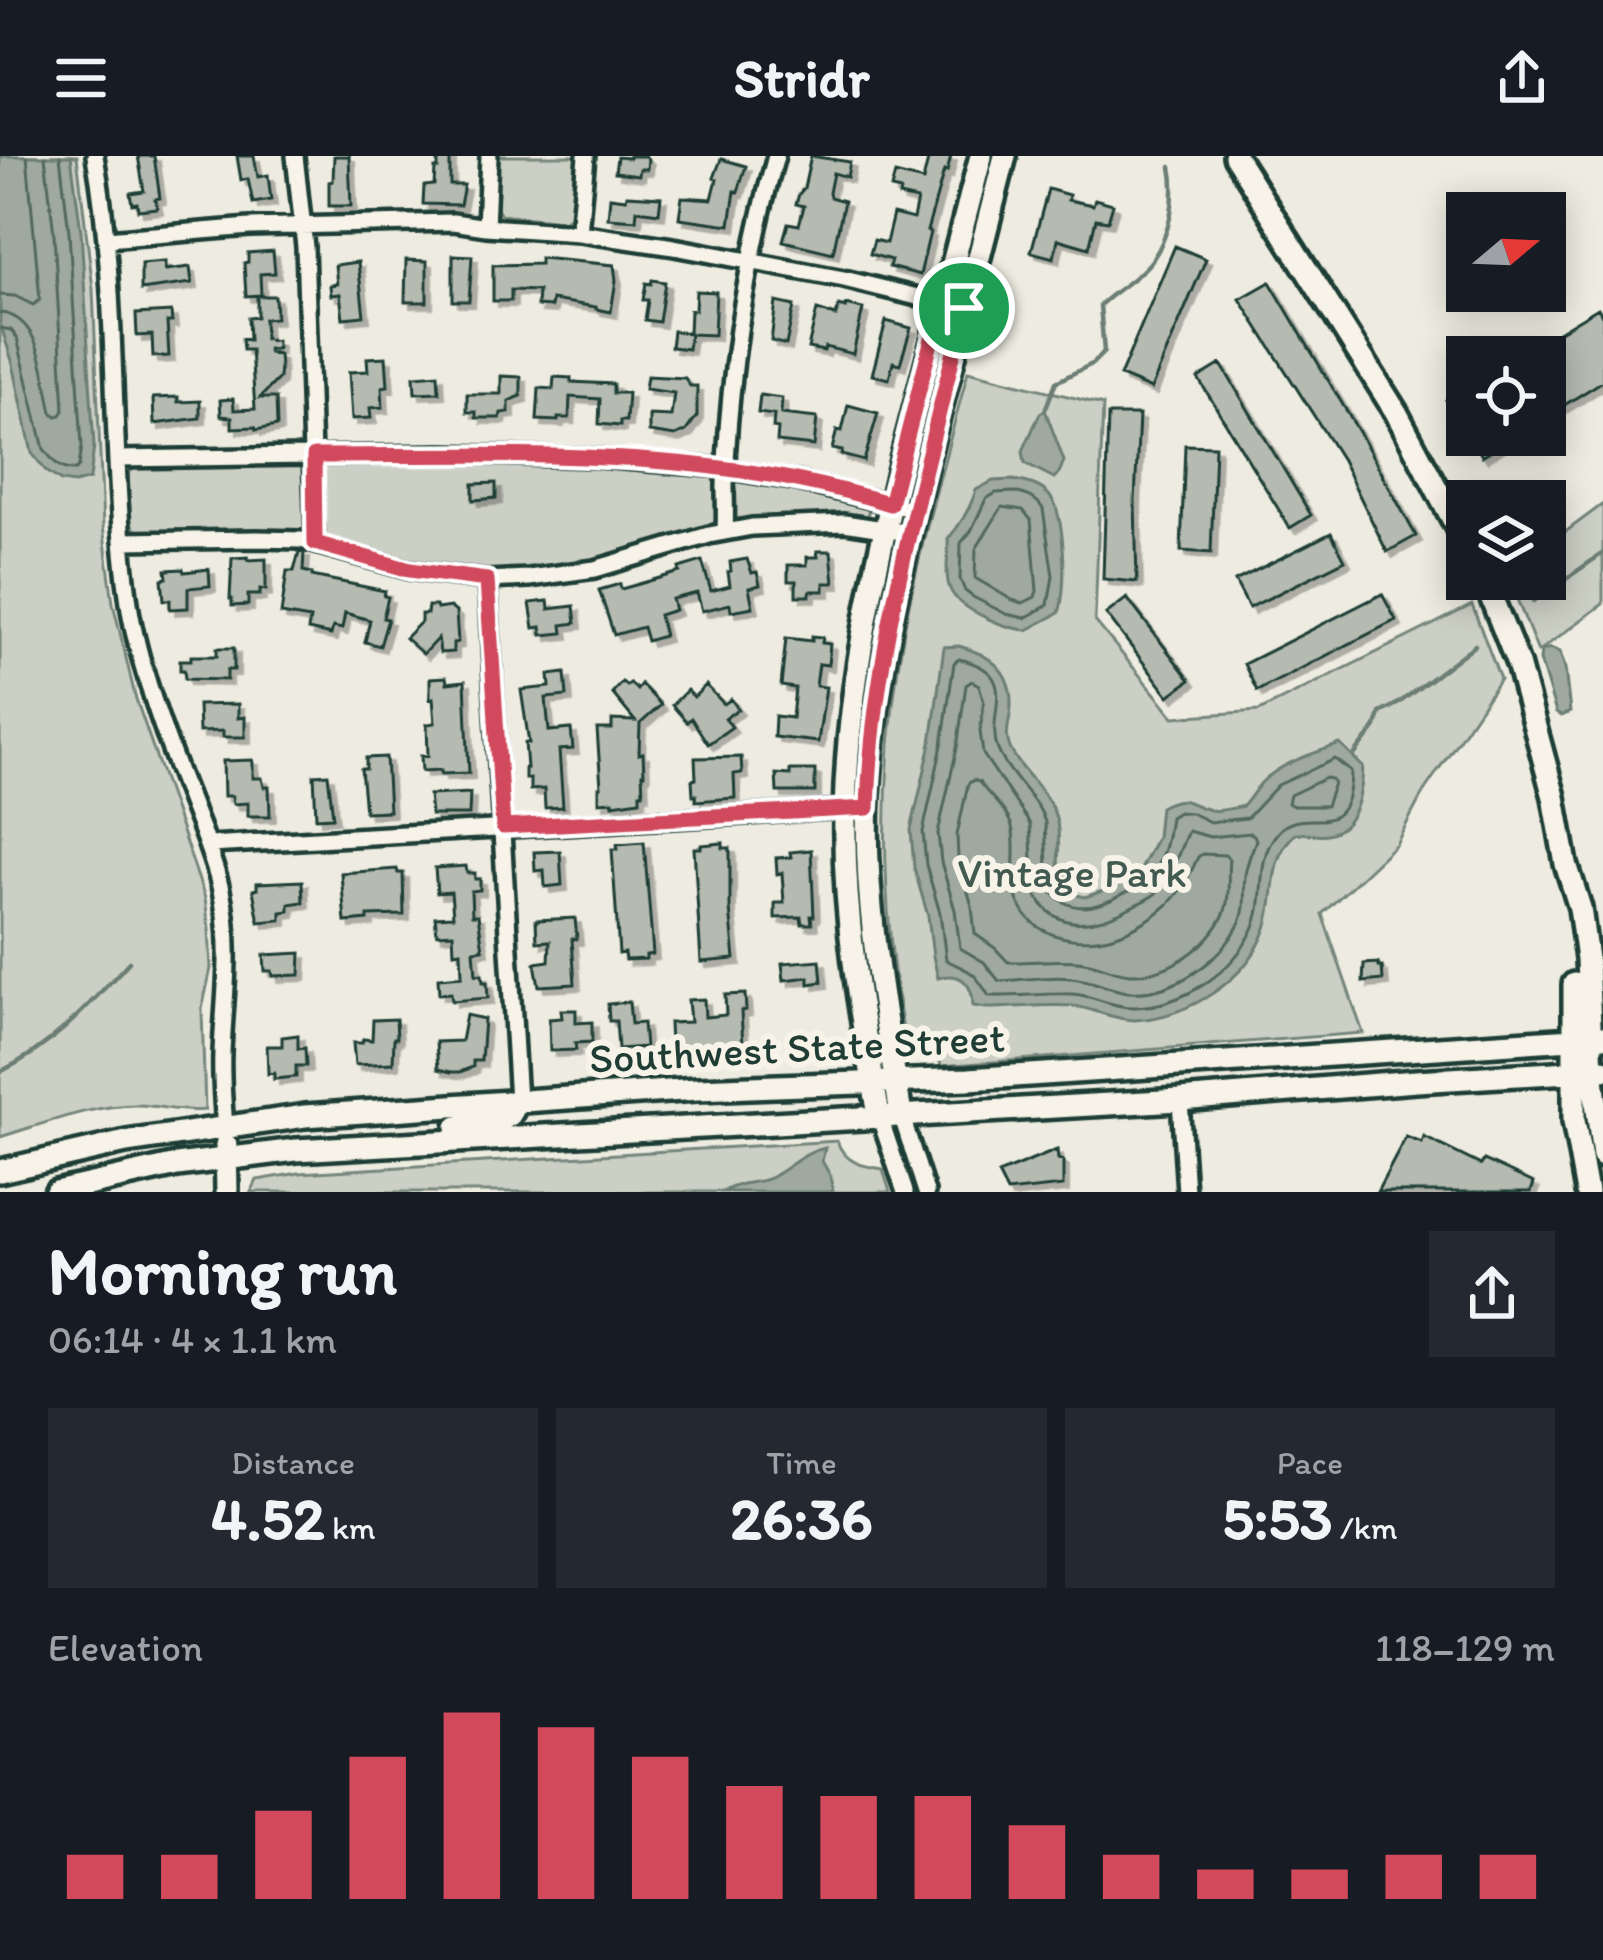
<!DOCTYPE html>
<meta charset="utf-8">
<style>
body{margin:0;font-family:Itim,sans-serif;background:#242831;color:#f1f3f6;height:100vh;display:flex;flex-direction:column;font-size:45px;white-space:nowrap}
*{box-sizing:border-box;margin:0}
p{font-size:39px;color:#9ea1a6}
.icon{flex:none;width:66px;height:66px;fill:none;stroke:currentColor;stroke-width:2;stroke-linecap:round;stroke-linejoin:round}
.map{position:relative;height:1036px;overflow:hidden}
.drawer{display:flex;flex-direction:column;background:#171b24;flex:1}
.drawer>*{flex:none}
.needle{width:78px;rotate:71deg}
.fabs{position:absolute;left:1446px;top:36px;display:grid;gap:24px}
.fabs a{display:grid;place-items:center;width:120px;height:120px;border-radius:0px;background:#171b24;box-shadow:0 6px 30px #0003;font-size:60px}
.pin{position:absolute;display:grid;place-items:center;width:102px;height:102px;color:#fff;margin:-51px;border:6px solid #fff;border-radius:50%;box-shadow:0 3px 12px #0007}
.round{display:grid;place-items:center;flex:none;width:126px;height:126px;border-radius:0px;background:#242831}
.headline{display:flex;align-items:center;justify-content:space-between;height:204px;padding:0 48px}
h1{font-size:66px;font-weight:700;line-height:90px}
.figures{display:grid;grid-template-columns:repeat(3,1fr);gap:18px;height:204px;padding:12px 48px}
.figures div{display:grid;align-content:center;border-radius:0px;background:#242831;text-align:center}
.figures b{font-size:60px;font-weight:700}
.figures small{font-size:33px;font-weight:400}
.figures p{font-size:33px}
.chart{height:336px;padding:24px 48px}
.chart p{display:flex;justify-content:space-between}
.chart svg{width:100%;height:216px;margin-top:12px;stroke:#d1495b;stroke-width:6}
header{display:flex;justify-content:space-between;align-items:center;height:156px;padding:0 48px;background:#171b24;font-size:54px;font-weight:700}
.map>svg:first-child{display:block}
.green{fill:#cccfc4;stroke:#76867c;stroke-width:3}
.water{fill:#9fa99f;stroke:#6c7e74;stroke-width:3}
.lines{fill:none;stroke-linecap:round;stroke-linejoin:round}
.shore{stroke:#52685f;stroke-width:3}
.stream{stroke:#6c7e74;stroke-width:4.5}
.building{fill:#b5bbb0;stroke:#1f3d34;stroke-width:3;filter:url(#shadow)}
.street-casing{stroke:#1f3d34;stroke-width:24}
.secondary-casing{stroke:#1f3d34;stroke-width:30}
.street{stroke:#f7f3e8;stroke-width:15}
.secondary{stroke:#f7f3e8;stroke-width:21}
.route-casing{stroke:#fff;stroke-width:24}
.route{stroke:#d1495b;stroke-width:15}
.labels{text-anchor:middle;stroke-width:12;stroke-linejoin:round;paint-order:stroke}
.park-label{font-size:42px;fill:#425a51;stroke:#f7f3e8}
.street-label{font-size:42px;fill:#1f3d34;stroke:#f7f3e8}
</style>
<header><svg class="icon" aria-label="menu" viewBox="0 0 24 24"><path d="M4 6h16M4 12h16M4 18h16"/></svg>Stridr<svg class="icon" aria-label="share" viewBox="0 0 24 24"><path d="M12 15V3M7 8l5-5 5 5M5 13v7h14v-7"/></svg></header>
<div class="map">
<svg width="1603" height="1036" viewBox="0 0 1603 1036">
<defs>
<filter id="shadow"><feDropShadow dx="5.5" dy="5.5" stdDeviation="0" flood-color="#0004"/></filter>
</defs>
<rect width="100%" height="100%" fill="#eeece1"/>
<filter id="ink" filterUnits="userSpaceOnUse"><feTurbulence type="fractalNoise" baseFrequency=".00833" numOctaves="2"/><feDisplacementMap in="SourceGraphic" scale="24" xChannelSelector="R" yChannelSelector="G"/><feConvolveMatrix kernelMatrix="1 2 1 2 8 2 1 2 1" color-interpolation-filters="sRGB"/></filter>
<g filter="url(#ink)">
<!-- green -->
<path class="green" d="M0,0H77L93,133L103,370L113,447L135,540L205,742L209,773L211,812L202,853L205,954C182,957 162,950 139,949C93,948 44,968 0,981Z
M494,0H580L574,58L563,65L501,59L494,47Z
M968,215L1103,249L1095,465L1174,561L1259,555L1472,449L1500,523L1424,635L1396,688L1322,758L1363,877L941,910L939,901L931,903L920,885L904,879C879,745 880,608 904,475C920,387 946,301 968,215Z
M522,303L719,317L779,327L870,349L866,364L809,361L593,408L526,417H476L415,409L369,397L140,378C123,367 128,339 128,319L134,311L141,309Z
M1603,348V448L1538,496L1509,423H1545V391Z
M837,985C845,1007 862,1010 883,1013L890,1036H251L257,1024L299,1017Z"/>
<!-- water -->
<path class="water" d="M0,0H71L81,75L94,290L90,323L75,327L61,325L46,315L32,297L13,208L0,167Z
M1045,254L1064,305L1059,317L1054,322L1025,307L1023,295L1040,257Z
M1013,324C1026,326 1040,329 1049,339C1066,358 1067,433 1059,457L1027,474C1006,473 958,453 950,433C944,418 949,398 948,383C961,368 970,353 976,334L993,325Z
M959,490C988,498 1011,513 1011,546C1012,562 1003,576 1010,592C1020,615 1043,630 1053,654C1063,675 1056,705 1059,728L1069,737L1085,741L1109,733L1137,719L1157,681L1160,651C1187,637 1185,648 1210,654C1220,656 1233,652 1243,650C1250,643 1254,635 1261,627C1280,607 1314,597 1340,588L1363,611C1362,636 1357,673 1327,678C1318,680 1305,677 1296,677C1266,703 1278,739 1266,772C1249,823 1188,862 1135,864C1113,864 1093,852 1072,850C1044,848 1015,852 987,852L973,850C973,828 961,815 938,822L933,800L928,760L914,712L911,674L931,587L944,491Z
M1550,492L1560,496L1565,512L1570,556L1561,560L1556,557L1540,504L1541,495Z
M825,992L822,1005L830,1019L833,1036H723C742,1024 757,1029 772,1021C789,1012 804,996 825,992Z"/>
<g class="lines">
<!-- shore -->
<path class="shore" d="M0,139L15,140L33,149L40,144L27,0
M0,157C42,160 44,223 52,256L56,260L61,259L64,254L54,78L45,0
M0,172L11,174L17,182L44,293C53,305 60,315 76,314L79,310L82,290L69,76L60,0
M1012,336C1025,338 1036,341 1043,353L1053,420L1048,449L1025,462L1006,458L973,441L965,435L960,423L961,387L971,375L986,343L996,337Z
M1002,351L1023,354L1031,364L1037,435L1035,441L1023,447L1012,444L975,422L976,393Z
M959,503C1024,518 984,557 998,594C1005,613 1030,637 1041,656L1045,666L1048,731C1068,760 1097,753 1123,738C1132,733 1141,731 1148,723C1164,704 1167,684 1170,661L1178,656L1191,657L1210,666L1247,662L1278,629L1335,603L1351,616C1349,693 1304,646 1278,676C1253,705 1268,742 1253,773C1233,817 1182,850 1135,851C1113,852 1093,839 1072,838C1044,837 1016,841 989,840C972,813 973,817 946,804L940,757L926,709L923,676L942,589L954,507Z
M972,525L979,529L984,546L980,575L983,598L1030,668L1034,735C1055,780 1098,769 1133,750C1142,745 1151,743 1158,735C1173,718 1179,694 1188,675L1210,681L1250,677L1254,679L1256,684C1252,695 1246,708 1245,720C1243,736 1247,751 1240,766C1222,805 1172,840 1128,836C1112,834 1098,827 1083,824C1056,818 1026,824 999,825L984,806L960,792L955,754L941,706L938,677L957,592L966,529Z
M1326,622L1331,623L1334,627L1326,650H1293L1288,647L1290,639Z
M973,624L979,626C989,640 1007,654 1012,671C1017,689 1011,716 1015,736C1026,784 1083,792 1122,777C1162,760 1181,741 1198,701L1202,698L1225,699L1229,703C1227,721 1231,743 1223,760C1207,792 1167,820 1130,818C1114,817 1100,808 1084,806C1059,802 1033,807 1008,806L995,792L975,778L972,750L958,702L957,679L968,628Z"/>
<!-- stream -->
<path class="stream" d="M1045,254L1056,226L1092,208L1104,196L1100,149C1115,134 1139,122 1152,104C1170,79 1177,41 1171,11
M1534,445L1603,397
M1355,598L1376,571L1380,557L1399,547L1475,489
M0,916C52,891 90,848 129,806"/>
</g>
<!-- building -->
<path class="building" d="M138,0H154L160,42L155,43L157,52L138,54L137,47L132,48L130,37L144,35Z
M237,0H254L258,21L268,19L271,44L253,47L248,23L241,24Z
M334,0H349L351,50H329V26L333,25Z
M438,0H450V29H464L460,49L423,48L424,30L434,29L435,13H438Z
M629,0H645L648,3L647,13H640L639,19L615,16L617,1L629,2Z
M811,0L850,6L847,21L833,17L829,37L830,41L844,45L833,97L783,85L788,67L799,69L804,50L796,48L799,38L804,32Z
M929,0H951L947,16L944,15L927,75L930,76L920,119L889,111L891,104L870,98L874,84L886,87L893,58L913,63L917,44L899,40L900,35L891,33L895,18L923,25Z
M721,3L746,10L738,36L735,35L730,69L679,62L682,41L712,43L717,23L714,22Z
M1048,33L1069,39L1068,44L1093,49L1095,43L1113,48L1108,65L1096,63L1089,92L1058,83L1054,102L1031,96Z
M627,39L661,41L659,57L637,54L636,64L608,62L610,41L626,43Z
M1175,90L1206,103L1151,233L1120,220Z
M273,95L275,117L260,118L261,139L246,140L244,107L248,106V97Z
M453,99L472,100L469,145H453Z
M540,102L614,109L616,124L611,156L596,153V151L552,144L551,151L537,150L538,135L511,134V145H493V109L540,108Z
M406,104L427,105V146H405Z
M165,106V114L190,111L192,127L141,134V108Z
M358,106L364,160L343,162L340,138L331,139L330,129L337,128L335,109Z
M652,124L665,126L659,166L645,164L648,144H643L646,127L651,128Z
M1270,126L1362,281L1416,380L1387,396L1342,304L1240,143Z
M696,135L716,136L714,179L690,178L688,193L671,191L673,175L689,177L690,154H695Z
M257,140H275L276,162L264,163L265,183L277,185V193H268L269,197L279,199L280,210L279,222L260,242H276L277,270L256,274L255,271L232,272V261L221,260L220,244L233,243L234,254L255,253L251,194H243L242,183L249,184L248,162L257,161Z
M776,146L794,150L786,189L771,185Z
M846,149L863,153L853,198L825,191L824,195L808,192L817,154L836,160L839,150L846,152Z
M1598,152L1603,161V225L1545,261V201H1517Z
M171,156L172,166H167L169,200L153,201L152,179L137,180L136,158Z
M886,165L911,172L900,208L893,206L889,223L872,219Z
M386,201L388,230L382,231L383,251L370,252L371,262L352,263L349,216L368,215L367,202Z
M1221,208L1311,359L1290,372L1198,222Z
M438,218L439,236L415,237L414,220Z
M501,220L521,221V240L509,245V256L501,257L500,262H476V256H467V238H501Z
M647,220L685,222L690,230H697V260L686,275L675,280L649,276V259L671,260L674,237L645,233Z
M554,221L571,222V226L613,228V237H628L626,265H620V270L599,268L600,243L570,241L569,262H558V265L537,264L539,232L553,233Z
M1467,232V276L1446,244Z
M760,239L782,242L781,258L817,262L814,290L777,286L778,273L773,272L774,259L758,257Z
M178,241V246L200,245V262L154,268L153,242Z
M848,249L878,257L864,305L841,299L842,295L832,293L837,274L842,275Z
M1108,259H1139L1135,345L1137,426L1103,423Z
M1469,279H1516L1482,300Z
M1185,289L1215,290L1211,397L1181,395Z
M496,327V342L473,344V328Z
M1331,377L1345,404L1249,452L1235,425Z
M817,395H831L834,427H824V435H810V440H796V425H788V409H807V401H818Z
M299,396L304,397L303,415L312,417V420L385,435L384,440L388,441L383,462L388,463L380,490L365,486L370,464L345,457L342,473L333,471L331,479L308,474L310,463L281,458L287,415H294Z
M248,401V404L266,403V434L260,433V439H248V449L232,450V443H230L232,402Z
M747,403L752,417L757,416L760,429L749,432L753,451L731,455L730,448L702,455L697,437L672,443L675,454L659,459L664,480L647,485L643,471L614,479L599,434L620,428L621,433L639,428L680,416L679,412L702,405L711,435L730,430L728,416L731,415L730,406Z
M183,413L184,416L209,413L210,430L188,432V452L170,453V444H164L162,423L167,422L166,414Z
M1382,438L1396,464L1257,535L1244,508Z
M1127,442L1190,524L1169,540L1106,458Z
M548,445L549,453L574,450L576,467L562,469L563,477L542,479L541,471L534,472L530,447Z
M428,450H436L437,453L450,451L456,456L458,486L453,487V496L440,497L438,482L423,498L405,482L421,466V458H427Z
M812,480L823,481L822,487L830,488L828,509L819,508L816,530L826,531L818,586L774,581L775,560L792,562L795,532L781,530L786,482L812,485Z
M217,492H234V514H227V524L185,523L184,514H180V504H191V500H217Z
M565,517L567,540L546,542L549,575L571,573L573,593L559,594L563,651L545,652L544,633L530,634V623H525V612H527L525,587H529L521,534L550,531L549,519Z
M446,521L447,527L465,525L469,617L441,618V614L422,615L421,600H428L427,568L435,567L433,542L430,543V522Z
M622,526L627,530L630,527L637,534L641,528L661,549L640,568L639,598L643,597L644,618H642L643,637H640V644L613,648V645L599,646V631H601L597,573H612V564L635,565L612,537Z
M706,529L724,548L731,543L738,553L725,562L732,571L708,588L691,562L687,566L672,549L687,534L694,541Z
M238,548V562L245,561V581H223V575L199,576L198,549Z
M386,601L389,655L365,656L361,613H366V602Z
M741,601L742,617L734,618L735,642L696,645V639H693L692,624L696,623L695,602Z
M253,604V622H262L264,631H269L270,660H248V647L233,648L232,640H224L223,605Z
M790,614H815V636H777L776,618L790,619Z
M328,618L333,661L316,662L314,619Z
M470,637L469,659H431L429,639Z
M644,686L653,798L646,799V803L625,804L624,797L619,798L612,693H618L617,688Z
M723,687V692H730V753L735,803L701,806L694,692H701V689Z
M811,694L814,760H811L812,768H802L801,761L775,762V747H784L782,717L777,718L776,702L791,701L790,696Z
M560,695L562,729L545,731L544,714L535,715L534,696Z
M466,710L467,717H475V723H480V734L471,735L472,759H478L483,793L474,794L476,819L482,818L483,826H487L488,842L452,845L451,837L439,838L438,822L462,820L461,795L454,796L453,777L437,778L435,761L453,760L451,736L437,737L435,712Z
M397,713L398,717H403L404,759L368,760V764L345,766L341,717Z
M302,725L303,746L289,748V755L281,756V764L259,766L253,734L257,733V727Z
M575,762L577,783H572L575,828L539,830L535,807L549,805L550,785L537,786L536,764Z
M301,797L300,819L273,820L272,815H265L264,799Z
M820,804L822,826L809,828V821L784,824L782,807Z
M1378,807L1379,811H1382L1383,824L1363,826L1364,808Z
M745,838L746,854L741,855L743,889L699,888V896L678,897V890H670L669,867L690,866L688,844L704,843L705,861L726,859L725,839Z
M629,846L631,868L643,867L645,891L618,893L616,865H609L608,848Z
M561,854H576V867L592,866V886L575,887L576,894L550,895L549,863L562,862Z
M466,859L484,863L481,905H473V911L460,916H451L438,913L436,886L461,885Z
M396,863L397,882H394L393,907L355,909L353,887H362L363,883L372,884L373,864Z
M298,879V893L305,892L306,910H296V921L274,923V917L268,918L267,890H282V881Z
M1406,981L1422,987L1424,981L1481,1009L1484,1004L1534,1027L1531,1036H1377Z
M1057,994L1058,1003L1063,1005V1030L1007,1036L998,1018Z"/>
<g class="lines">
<defs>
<path id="street" d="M95,0C121,148 108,299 129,447C137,505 166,583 188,639C200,671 213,700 221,734C233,789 224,842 222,897C221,922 223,946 225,971
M295,0L305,91L315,387
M486,71L489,0
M579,77L586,0
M107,83L250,71L453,66L486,71L579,77L674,91L844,123L950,149
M117,303L442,298L597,302L711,311L798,325L915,354
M725,375C726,359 725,344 725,329C729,218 746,106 776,0
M122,385L257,383L301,384L409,414L487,424L529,422L595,413L709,379L752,371L844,367L909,377
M487,424L518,945
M209,689L868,652
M1180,944L1186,1036
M901,958L926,1036
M879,959L905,1036"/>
<path id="secondary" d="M1235,0L1396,256L1467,390
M1484,423L1518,508L1554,641L1566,708L1580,752L1587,803L1592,915L1603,1000
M1574,828V965L1587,1036
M901,958C884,853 863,748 868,641C875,521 900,417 928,300C953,200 979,100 1005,0
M879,959C861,859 843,762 845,660C847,525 878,395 912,265C935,177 958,88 981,0
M457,971L503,963L510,959L518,945
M226,989L227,1036
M0,1015L126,986L305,960L697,933L969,923L1603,881
M56,1036L177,1009L296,994L1180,944L1416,925L1603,914"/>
</defs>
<!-- street casing -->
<use href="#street" class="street-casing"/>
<!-- secondary casing -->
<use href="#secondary" class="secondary-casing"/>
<!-- street -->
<use href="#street" class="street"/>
<!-- secondary -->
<use href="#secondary" class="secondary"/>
</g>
</g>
<g class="lines" filter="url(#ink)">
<defs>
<path id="route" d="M941,147L964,152C927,318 873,481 868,652L503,671L487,424L410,414L315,387L314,300C506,300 704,289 890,348Z"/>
</defs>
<!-- route casing -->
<use href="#route" class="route-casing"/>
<!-- route -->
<use href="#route" class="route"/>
</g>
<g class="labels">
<!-- park labels -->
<g class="park-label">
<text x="1072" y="731">Vintage Park</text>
</g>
<!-- street labels -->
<g class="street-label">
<text transform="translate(797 891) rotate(-3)" y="15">Southwest State Street</text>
</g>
</g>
</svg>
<div class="fabs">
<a><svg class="needle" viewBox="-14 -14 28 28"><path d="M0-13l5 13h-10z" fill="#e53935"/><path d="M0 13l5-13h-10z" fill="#9ea1a6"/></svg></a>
<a><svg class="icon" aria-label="locate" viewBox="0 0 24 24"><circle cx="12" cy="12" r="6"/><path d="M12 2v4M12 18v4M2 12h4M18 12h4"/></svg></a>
<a><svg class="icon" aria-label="layers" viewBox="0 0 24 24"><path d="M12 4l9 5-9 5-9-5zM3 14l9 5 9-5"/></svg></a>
</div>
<div class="pin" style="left:964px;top:152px;background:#1e9e55"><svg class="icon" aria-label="arrive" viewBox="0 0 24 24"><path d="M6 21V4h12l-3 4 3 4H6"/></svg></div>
</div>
<section class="drawer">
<div class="headline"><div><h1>Morning run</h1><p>06:14 · 4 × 1.1 km</p></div><a class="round"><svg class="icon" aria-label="share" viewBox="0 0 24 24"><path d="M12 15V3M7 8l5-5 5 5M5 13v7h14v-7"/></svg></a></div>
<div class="figures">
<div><p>Distance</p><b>4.52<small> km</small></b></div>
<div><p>Time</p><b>26:36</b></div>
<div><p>Pace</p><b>5:53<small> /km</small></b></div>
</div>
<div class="chart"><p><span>Elevation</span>118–129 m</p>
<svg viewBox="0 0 160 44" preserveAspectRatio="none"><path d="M5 44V35M15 44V35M25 44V26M35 44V15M45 44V6M55 44V9M65 44V15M75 44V21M85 44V23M95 44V23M105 44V29M115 44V35M125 44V38M135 44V38M145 44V35M155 44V35"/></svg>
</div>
</section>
